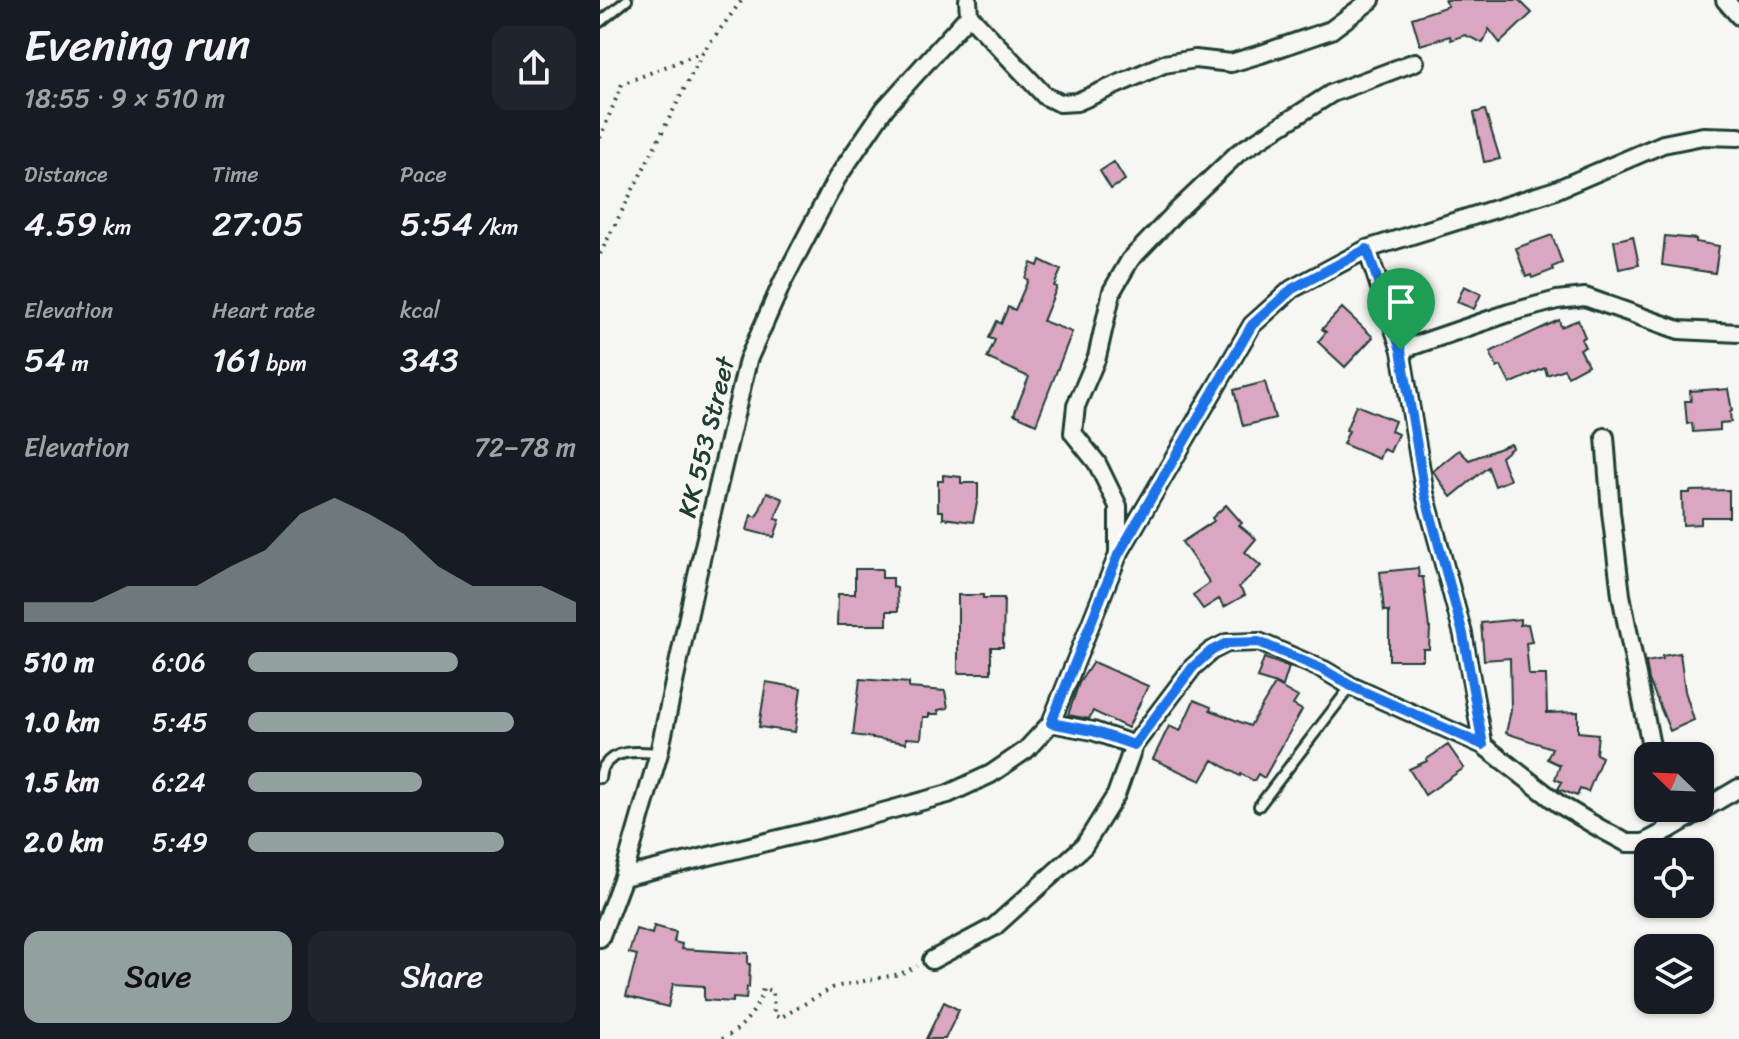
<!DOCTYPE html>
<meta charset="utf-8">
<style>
body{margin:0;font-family:Sriracha,sans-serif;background:#20242c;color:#f1f3f6;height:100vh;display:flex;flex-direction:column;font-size:30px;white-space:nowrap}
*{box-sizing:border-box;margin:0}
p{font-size:26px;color:#9ea1a6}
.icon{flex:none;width:44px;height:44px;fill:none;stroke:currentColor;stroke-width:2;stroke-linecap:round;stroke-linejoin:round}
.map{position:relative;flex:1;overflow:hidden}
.details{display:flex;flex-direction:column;background:#171b24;width:600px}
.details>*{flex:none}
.needle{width:52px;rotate:293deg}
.tools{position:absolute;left:1034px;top:742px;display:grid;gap:16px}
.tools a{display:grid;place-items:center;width:80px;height:80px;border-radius:16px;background:#171b24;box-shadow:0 2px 6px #0004;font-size:40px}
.pin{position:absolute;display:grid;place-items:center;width:68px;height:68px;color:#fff;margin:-82px -34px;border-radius:50% 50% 50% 0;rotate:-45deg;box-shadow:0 0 8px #0007}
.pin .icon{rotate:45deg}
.round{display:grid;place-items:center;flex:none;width:84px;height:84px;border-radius:16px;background:#20242c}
.headline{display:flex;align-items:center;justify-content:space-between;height:136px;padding:0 24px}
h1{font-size:44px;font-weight:600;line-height:60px}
.stats{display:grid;grid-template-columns:repeat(3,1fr);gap:12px;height:136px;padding:8px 24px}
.stats div{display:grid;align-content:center}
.stats b{font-size:34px;font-weight:600}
.stats small{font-size:22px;font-weight:400}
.stats p{font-size:22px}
.chart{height:224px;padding:16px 24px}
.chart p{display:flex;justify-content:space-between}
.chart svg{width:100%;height:144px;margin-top:8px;fill:#92a19f;opacity:.7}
.primary-button{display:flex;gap:16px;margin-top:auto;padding:16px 24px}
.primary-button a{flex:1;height:92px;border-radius:16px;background:#92a19f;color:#111;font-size:32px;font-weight:600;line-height:92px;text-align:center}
.primary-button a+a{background:#20242c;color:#f1f3f6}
ul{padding:0 24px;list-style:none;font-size:26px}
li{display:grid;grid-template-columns:128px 96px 1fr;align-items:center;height:60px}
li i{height:20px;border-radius:10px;background:#92a19f}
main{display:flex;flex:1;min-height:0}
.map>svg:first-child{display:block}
.building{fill:#daa6c1;stroke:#1f3d34;stroke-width:2}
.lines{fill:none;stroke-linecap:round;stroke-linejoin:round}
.service-casing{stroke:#1f3d34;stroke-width:14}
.minor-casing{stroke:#1f3d34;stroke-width:22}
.path{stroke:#1f3d34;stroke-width:4;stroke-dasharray:2 6;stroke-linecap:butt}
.service{stroke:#f6f6f2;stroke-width:8}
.minor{stroke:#f6f6f2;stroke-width:16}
.route-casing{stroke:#fff;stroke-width:16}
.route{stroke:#1a73e8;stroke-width:10}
.labels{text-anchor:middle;stroke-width:6;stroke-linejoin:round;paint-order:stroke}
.street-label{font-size:26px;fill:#1f3d34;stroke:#f6f6f2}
</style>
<main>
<section class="details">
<div class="headline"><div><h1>Evening run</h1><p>18:55 · 9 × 510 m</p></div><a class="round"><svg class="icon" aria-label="share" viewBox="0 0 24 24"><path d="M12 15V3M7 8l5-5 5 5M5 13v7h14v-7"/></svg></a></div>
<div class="stats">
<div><p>Distance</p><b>4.59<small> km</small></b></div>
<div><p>Time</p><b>27:05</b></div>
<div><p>Pace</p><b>5:54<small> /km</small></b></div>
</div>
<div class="stats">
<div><p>Elevation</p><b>54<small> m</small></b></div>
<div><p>Heart rate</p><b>161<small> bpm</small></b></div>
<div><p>kcal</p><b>343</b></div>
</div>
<div class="chart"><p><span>Elevation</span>72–78 m</p>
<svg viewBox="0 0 160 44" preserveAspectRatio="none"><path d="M0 44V38L10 38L20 38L30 33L40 33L50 33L60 27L70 22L80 11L90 6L100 11L110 17L120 27L130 33L140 33L150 33L160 38V44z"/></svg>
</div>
<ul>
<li><b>510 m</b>6:06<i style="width:64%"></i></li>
<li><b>1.0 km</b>5:45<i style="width:81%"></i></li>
<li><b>1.5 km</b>6:24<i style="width:53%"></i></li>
<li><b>2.0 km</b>5:49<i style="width:78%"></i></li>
</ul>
<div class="primary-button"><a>Save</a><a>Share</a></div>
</section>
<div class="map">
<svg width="1139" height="1039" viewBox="0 0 1139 1039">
<rect width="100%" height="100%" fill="#f6f6f2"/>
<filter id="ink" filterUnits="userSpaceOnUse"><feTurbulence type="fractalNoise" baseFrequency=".0125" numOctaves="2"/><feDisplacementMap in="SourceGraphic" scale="16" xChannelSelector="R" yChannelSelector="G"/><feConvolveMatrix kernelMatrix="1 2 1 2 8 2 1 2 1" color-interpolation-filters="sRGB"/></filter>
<g filter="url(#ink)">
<!-- building -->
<path class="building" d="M845,0H919L932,13L900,43L889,29L883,43L865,35L851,40L850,36L820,45L812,18L848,6Z
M885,110L900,159L884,162L874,113Z
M514,162L525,180L511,189L500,171Z
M952,235L962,263L952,267L953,270L932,278L931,275L926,277L916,248Z
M1033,236L1039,265L1019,269L1014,241Z
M1065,236L1096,239V242L1119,246L1115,273L1062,265Z
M440,260L461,270L454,286L457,287L443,321L472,332L436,424L414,414L429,377L387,358L395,340L389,338L397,321L401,324L408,307L415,310L428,280L425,278L431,263L438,266Z
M864,286L881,294L874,309L857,302Z
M742,308L773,337L745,367L718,342L726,332L722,329Z
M959,320L961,327L978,320L985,337L981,339L985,347L980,349L988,365L968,376L964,369L947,375L945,368L910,384L901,366L897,368L890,352Z
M665,382L675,418L643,426L634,390Z
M1118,389V390L1128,389L1132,411L1130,412L1131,422L1120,423V430L1093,432L1092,423L1087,424L1085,401H1091L1090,391Z
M756,405L795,421L791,431L798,434L790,452L783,449L779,459L743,444L749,431L746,430Z
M911,444L913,447L901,457L910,480L895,486L888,467L851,497L833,471L859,450L869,460Z
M343,475L361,477V483H378V498L373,522L343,518V511H338V481H343Z
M1129,490V517H1101V524L1083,525L1082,493H1090V491Z
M167,492L183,499L175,519L180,520L174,537L147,530L151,515L157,517Z
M626,505L642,523L639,525L656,539L645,552L661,566L639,587L645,595L624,607L619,599L603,609L593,595L610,583L582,542L614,521L612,518Z
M818,568L819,577H823L829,628H830L829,649H823V660H789V611H784L780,572Z
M255,569H282V578H293V587L297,588L298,611H287V625H237L238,594H255Z
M358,595H383V598H404L403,647H391V673H358Z
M920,619V625L928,624L932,642L926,643L929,675H946L947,713L978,712V732L998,734L996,754L1002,757L988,792L980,789L977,796L958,789L962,782L955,779L960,765L947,759L952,748L906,733L911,710L910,658L884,660L881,623Z
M1080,653L1085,691L1094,720L1070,731L1049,680L1046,662L1063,659L1062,656Z
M664,658L689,667L683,686L657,678Z
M493,662L548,686L528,728L493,711L489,719L468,715L479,683Z
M260,679L309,683V688L345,691L348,708L338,710L339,714H329V717H323L321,739L306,738V743L253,735Z
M166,682L201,688L195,732L159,727Z
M675,684L698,697L693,705L702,710L664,778L658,774L654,781L641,774L640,776L613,760L601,781L553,759L569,726L580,731L594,700L611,707L610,710L650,726Z
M848,745L864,768L825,795L809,769L827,761V759Z
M54,926L76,932L74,942L82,944L81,949L148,953V964H150L149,987H147L146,999L133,998V1002L104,1000V986L73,984L68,1007L26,996L37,955L29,953L36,929L52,934Z
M344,1002L359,1010L345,1039H326Z"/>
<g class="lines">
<defs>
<path id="service" d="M0,22L27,0
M0,778C1,774 1,769 4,766C16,748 41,752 59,753
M659,806L751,686"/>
<path id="minor" d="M1125,0L1139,16
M369,15L445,96L460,103L477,102L564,64L595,59L631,63L661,54L731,30L771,0
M767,249L801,350L825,494L863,634L883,745
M801,350L909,313L957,300L985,297L1079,330L1139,333
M1005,437L1011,512L1021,595L1053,756
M518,554V506L497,463L473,433L476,406L497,357L512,291L530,260L577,211L638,153L732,93L815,62
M451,723L493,731L534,745L593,667L611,651L627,643L659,642L724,670L751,686L883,745L959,804L1001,829L1027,843H1044L1068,830L1139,788
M1064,808L1068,830
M23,877L232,826L348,794L391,774L426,750L451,723L518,555L540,517L652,325L692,289L767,249L953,191L1063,144L1103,136L1139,137
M0,938L23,877L59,753L96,580L148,360L183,281L237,178L285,108L369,15L368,0
M332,960L394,927L484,846L516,795L534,745"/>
</defs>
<!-- service casing -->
<use href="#service" class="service-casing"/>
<!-- minor casing -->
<use href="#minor" class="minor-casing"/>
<!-- path -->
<path class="path" d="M0,138L22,84L103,52
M0,254L103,52L142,0
M122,1039C141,1030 159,1009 163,988L173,992L174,1015L180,1018L234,987L300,974L317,966"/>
<!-- service -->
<use href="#service" class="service"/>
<!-- minor -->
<use href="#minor" class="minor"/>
</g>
</g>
<g class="lines" filter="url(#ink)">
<defs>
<path id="route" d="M767,249L801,350L825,494L863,634L883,745L751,686L724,670L659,642L627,643L611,651L593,667L534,745L493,731L451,723L518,555L652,325L692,289Z"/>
</defs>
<!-- route casing -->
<use href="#route" class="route-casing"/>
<!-- route -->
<use href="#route" class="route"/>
</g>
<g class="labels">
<!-- street labels -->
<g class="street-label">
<text transform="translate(106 437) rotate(-76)" y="9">KK 553 Street</text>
</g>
</g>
</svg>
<div class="tools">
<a><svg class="needle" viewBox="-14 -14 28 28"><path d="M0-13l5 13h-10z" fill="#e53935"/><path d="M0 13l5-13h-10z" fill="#9ea1a6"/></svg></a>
<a><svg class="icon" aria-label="locate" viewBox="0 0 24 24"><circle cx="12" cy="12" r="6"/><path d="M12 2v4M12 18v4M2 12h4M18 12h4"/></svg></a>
<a><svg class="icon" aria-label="layers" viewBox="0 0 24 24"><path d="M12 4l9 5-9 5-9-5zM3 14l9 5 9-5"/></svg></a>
</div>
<div class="pin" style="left:801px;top:350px;background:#1e9e55"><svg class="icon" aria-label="arrive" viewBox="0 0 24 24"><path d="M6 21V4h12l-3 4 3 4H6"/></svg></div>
</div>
</main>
